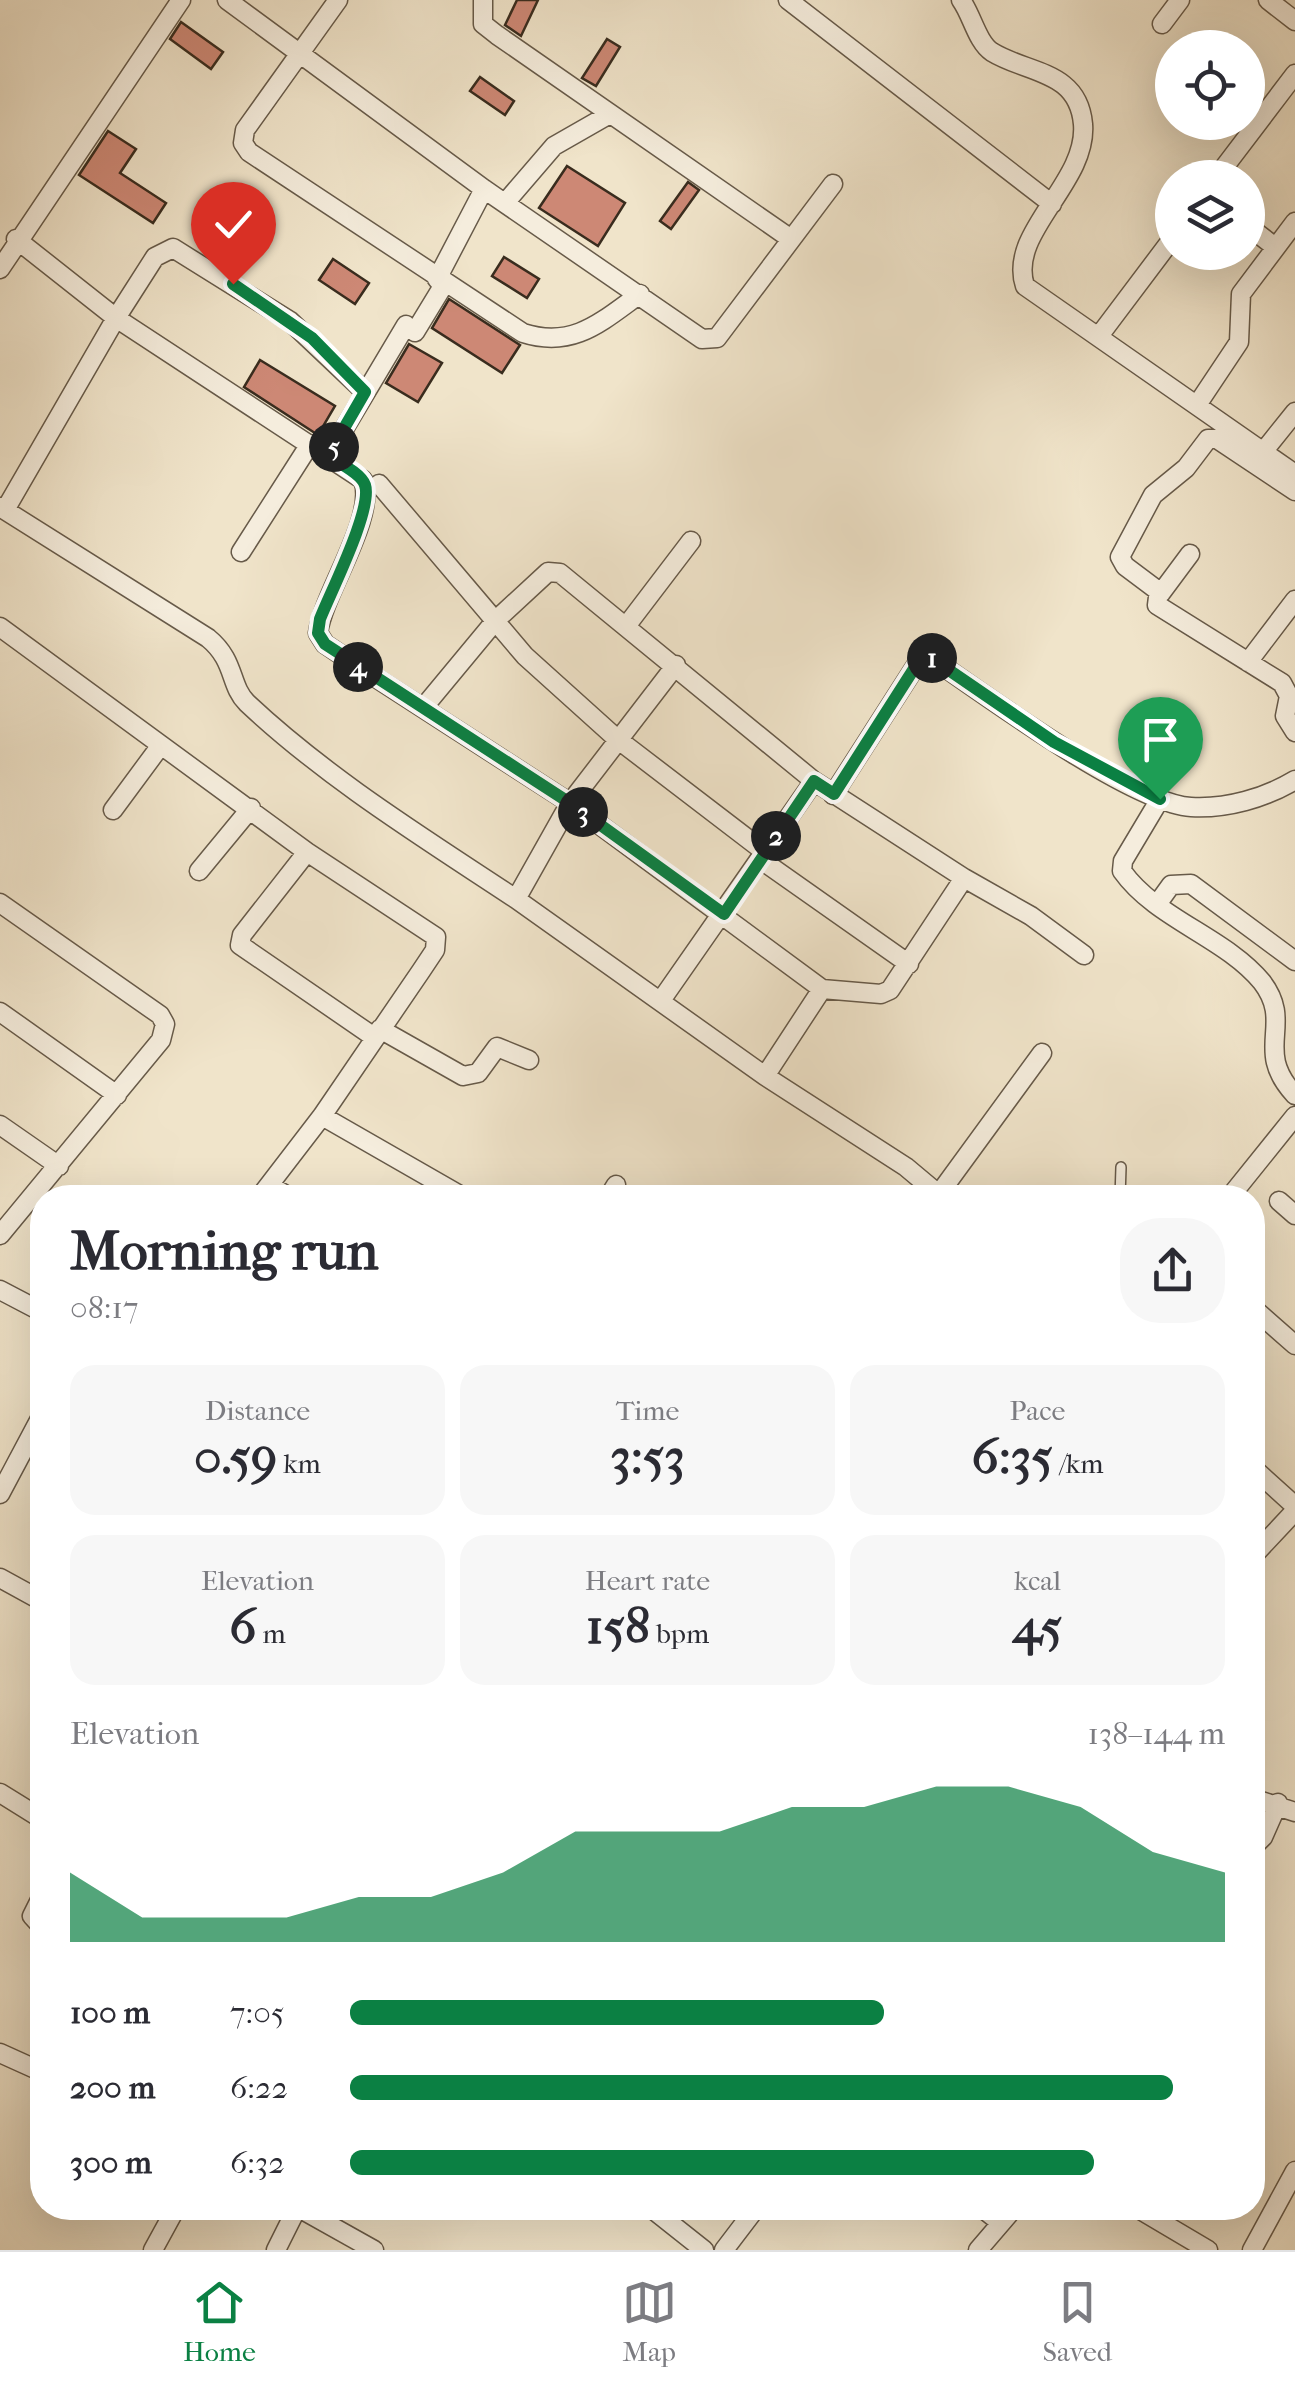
<!DOCTYPE html>
<meta charset="utf-8">
<style>
body{margin:0;font-family:"IM FELL French Canon",serif;background:#f7f7f7;color:#2b2b33;height:100vh;display:flex;flex-direction:column;font-size:38px;white-space:nowrap}
*{box-sizing:border-box;margin:0}
p{font-size:32px;color:#7c7c81}
.icon{flex:none;width:55px;height:55px;fill:none;stroke:currentColor;stroke-width:2;stroke-linecap:round;stroke-linejoin:round}
.map{position:relative;flex:1;overflow:hidden}
.drawer{position:absolute;left:30px;top:1185px;width:1235px;height:1035px;display:flex;flex-direction:column;background:#fff;border-radius:40px;box-shadow:0 10px 40px #0002}
.drawer>*{flex:none}
.tools{position:absolute;left:1155px;top:30px;display:grid;gap:20px}
.tools a{display:grid;place-items:center;width:110px;height:110px;border-radius:50%;background:#fff;box-shadow:0 10px 40px #0002;font-size:50px}
.pin{position:absolute;display:grid;place-items:center;width:85px;height:85px;color:#fff;margin:-102px -42px;border-radius:50% 50% 50% 0;rotate:-45deg;box-shadow:0 0 10px #0007}
.pin .icon{rotate:45deg}
.km{position:absolute;width:50px;height:50px;margin:-25px;border-radius:50%;background:#222;color:#fff;font-size:28px;line-height:50px;text-align:center}
.round{display:grid;place-items:center;flex:none;width:105px;height:105px;border-radius:40px;background:#f7f7f7}
.overview{display:flex;align-items:center;justify-content:space-between;height:170px;padding:0 40px}
h1{font-size:55px;font-weight:700;line-height:75px}
.figures{display:grid;grid-template-columns:repeat(3,1fr);gap:15px;height:170px;padding:10px 40px}
.figures div{display:grid;align-content:center;border-radius:25px;background:#f7f7f7;text-align:center}
.figures b{font-size:50px;font-weight:700}
.figures small{font-size:28px;font-weight:400}
.figures p{font-size:28px}
.chart{height:280px;padding:20px 40px}
.chart p{display:flex;justify-content:space-between}
.chart svg{width:100%;height:180px;margin-top:10px;fill:#0b8043;opacity:.7}
ul{padding:0 40px;list-style:none;font-size:32px}
li{display:grid;grid-template-columns:160px 120px 1fr;align-items:center;height:75px}
li i{height:25px;border-radius:12px;background:#0b8043}
.dock{display:flex;justify-content:space-around;align-items:center;height:140px;border-top:2px solid #e1e1e2;background:#fff;font-size:28px;color:#7c7c81}
.dock a{display:grid;justify-items:center;gap:5px}
.dock .selected{color:#0b8043}
.map>svg:first-child{display:block}
.building{fill:#cd8875;stroke:#392c1e;stroke-width:2.5}
.lines{fill:none;stroke-linecap:round;stroke-linejoin:round}
.lane-casing{stroke:#675a49;stroke-width:12}
.street-casing{stroke:#675a49;stroke-width:21}
.lane{stroke:#f5eddd;stroke-width:9}
.street{stroke:#f5eddd;stroke-width:18}
.route-casing{stroke:#fff;stroke-width:20}
.route{stroke:#0b8043;stroke-width:12}
</style>
<div class="map">
<svg width="1295" height="2250" viewBox="0 0 1295 2250">
<rect width="100%" height="100%" fill="#f0e4ca"/>
<filter id="stains"><feTurbulence type="fractalNoise" baseFrequency=".002" numOctaves="4"/><feColorMatrix values="0 0 0 0 .2 0 0 0 0 .09 0 0 0 0 .02 0 0 0 .5 -.17"/></filter>
<radialGradient id="worn" r=".72"><stop offset=".6" stop-color="#630" stop-opacity="0"/><stop offset="1" stop-color="#630" stop-opacity=".3"/></radialGradient>
<!-- building -->
<path class="building" d="M517,0H538L521,36L505,25Z
M181,22L223,52L211,69L170,39Z
M607,39L620,47L596,86L582,78Z
M480,77L514,101L505,115L470,91Z
M108,131L136,149L120,173L166,203L153,223L79,175Z
M567,166L625,203L598,246L539,208Z
M688,182L699,190L671,229L660,221Z
M504,257L539,279L527,298L492,276Z
M333,259L369,283L355,304L319,280Z
M449,299L520,345L502,373L432,328Z
M409,344L442,363L418,402L386,383Z
M260,360L335,406L318,435L244,387Z"/>
<g class="lines">
<defs>
<path id="lane" d="M1120,1198L1121,1167"/>
<path id="street" d="M227,0L484,189L702,339L717,338L833,184
M338,0L245,130L243,143L249,152L523,333C573,349 601,322 640,294
M483,0V24L497,35L791,239
M788,0L1052,204
M961,0C972,15 977,42 992,52C1028,74 1078,70 1083,124C1088,183 1007,232 1025,286L1295,474
M1268,0L1295,21
M1162,24L1180,0
M1216,178L1295,74
M505,203L554,146L610,114
M1248,226L1275,247
M0,269L181,0
M415,332L443,286L437,279L484,189
M1099,336L1172,239
M365,392L290,321L173,248L155,257L116,318L363,480C377,517 324,591 318,633L325,644L359,667L570,803L516,899L765,1076L906,1167L943,1198
M1197,405L1239,342L1241,294L1295,222
M1263,452L1295,412
M328,456L406,325
M379,484L525,656L616,738L765,852
M0,507L208,638C236,661 229,685 247,703C328,779 424,838 516,899
M5,510L116,318L16,239
M241,552L310,444
M1190,554L1158,597L1157,605L1282,683L1289,696L1285,716L1295,732
M1161,593L1125,566L1120,557L1153,495L1186,468L1208,439H1217L1295,491
M627,625L691,541
M0,627L307,852L436,937L435,950L421,971L322,1116L259,1198
M1248,662L1295,600
M676,665L570,803L822,989
M423,708L496,620L548,572L560,573L814,781
M833,795L924,653C978,690 1132,804 1191,807C1227,809 1265,798 1295,780
M1160,799L1123,861L1122,871C1156,919 1225,937 1262,982C1295,1025 1252,1049 1295,1095
M113,810L161,745
M307,852L242,935L240,945L374,1037
M760,859L909,964
M199,871L251,808
M964,878L1031,916L1084,955
M0,903L160,1015L165,1024L161,1040L0,1235
M1158,903L1171,885L1191,884L1295,961
M662,999L814,781L964,878L890,990L881,994L822,989L765,1076
M0,1012L117,1095
M380,1029L463,1076L478,1073L497,1047L529,1060
M322,1116L465,1198
M0,1125L59,1166
M269,1185L291,1198
M939,1194L1042,1053
M608,1198L616,1185
M1229,1198L1295,1116
M1279,1201L1295,1215
M0,1290L42,1312
M1252,1307L1295,1345
M1252,1467L1295,1506
M0,1494L42,1415
M1252,1557L1295,1511
M0,1578L42,1601
M0,1793L42,1819
M1252,1798L1295,1812
M1252,1848L1263,1837L1278,1803
M42,1896L32,1916L42,1927
M0,2053L42,2072
M299,2208L374,2250
M651,2208L704,2250
M982,2208L1001,2223
M1137,2208L1208,2250
M153,2250L176,2208
M276,2250L297,2208
M724,2250L756,2208
M978,2250L1014,2208
M1252,2250L1295,2171"/>
</defs>
<!-- lane casing -->
<use href="#lane" class="lane-casing"/>
<!-- street casing -->
<use href="#street" class="street-casing"/>
<!-- lane -->
<use href="#lane" class="lane"/>
<!-- street -->
<use href="#street" class="street"/>
</g>
<g class="lines">
<defs>
<path id="route" d="M233,284L312,338L365,392L328,456C339,463 361,473 365,485C373,509 330,593 320,619L318,633L325,644L570,803L724,914L814,781L834,794L924,653L1054,742L1160,799"/>
</defs>
<!-- route casing -->
<use href="#route" class="route-casing"/>
<!-- route -->
<use href="#route" class="route"/>
</g>
<rect width="100%" height="100%" filter="url(#stains)"/>
<rect width="100%" height="100%" fill="url(#worn)"/>
</svg>
<div class="tools">
<a><svg class="icon" aria-label="locate" viewBox="0 0 24 24"><circle cx="12" cy="12" r="6"/><path d="M12 2v4M12 18v4M2 12h4M18 12h4"/></svg></a>
<a><svg class="icon" aria-label="layers" viewBox="0 0 24 24"><path d="M12 4l9 5-9 5-9-5zM3 14l9 5 9-5"/></svg></a>
</div>
<div class="pin" style="left:1160px;top:799px;background:#1e9e55"><svg class="icon" aria-label="arrive" viewBox="0 0 24 24"><path d="M6 21V4h12l-3 4 3 4H6"/></svg></div>
<div class="pin" style="left:233px;top:284px;background:#d93025"><svg class="icon" aria-label="check" viewBox="0 0 24 24"><path d="M5 12l5 5 9-10"/></svg></div>
<b class="km" style="left:932px;top:658px">1</b>
<b class="km" style="left:776px;top:836px">2</b>
<b class="km" style="left:583px;top:812px">3</b>
<b class="km" style="left:358px;top:667px">4</b>
<b class="km" style="left:334px;top:447px">5</b>
<section class="drawer">
<div class="overview"><div><h1>Morning run</h1><p>08:17</p></div><a class="round"><svg class="icon" aria-label="share" viewBox="0 0 24 24"><path d="M12 15V3M7 8l5-5 5 5M5 13v7h14v-7"/></svg></a></div>
<div class="figures">
<div><p>Distance</p><b>0.59<small> km</small></b></div>
<div><p>Time</p><b>3:53</b></div>
<div><p>Pace</p><b>6:35<small> /km</small></b></div>
</div>
<div class="figures">
<div><p>Elevation</p><b>6<small> m</small></b></div>
<div><p>Heart rate</p><b>158<small> bpm</small></b></div>
<div><p>kcal</p><b>45</b></div>
</div>
<div class="chart"><p><span>Elevation</span>138–144 m</p>
<svg viewBox="0 0 160 44" preserveAspectRatio="none"><path d="M0 44V27L10 38L20 38L30 38L40 33L50 33L60 27L70 17L80 17L90 17L100 11L110 11L120 6L130 6L140 11L150 22L160 27V44z"/></svg>
</div>
<ul>
<li><b>100 m</b>7:05<i style="width:61%"></i></li>
<li><b>200 m</b>6:22<i style="width:94%"></i></li>
<li><b>300 m</b>6:32<i style="width:85%"></i></li>
</ul>
</section>
</div>
<nav class="dock">
<a class="selected"><svg class="icon" aria-label="home" viewBox="0 0 24 24"><path d="M3 11l9-7 9 7M6 9v11h12V9"/></svg>Home</a>
<a><svg class="icon" aria-label="map" viewBox="0 0 24 24"><path d="M3 6l6-2 6 2 6-2v14l-6 2-6-2-6 2zM9 4v14M15 6v14"/></svg>Map</a>
<a><svg class="icon" aria-label="saved" viewBox="0 0 24 24"><path d="M7 4h10v16l-5-4-5 4z"/></svg>Saved</a>
</nav>
